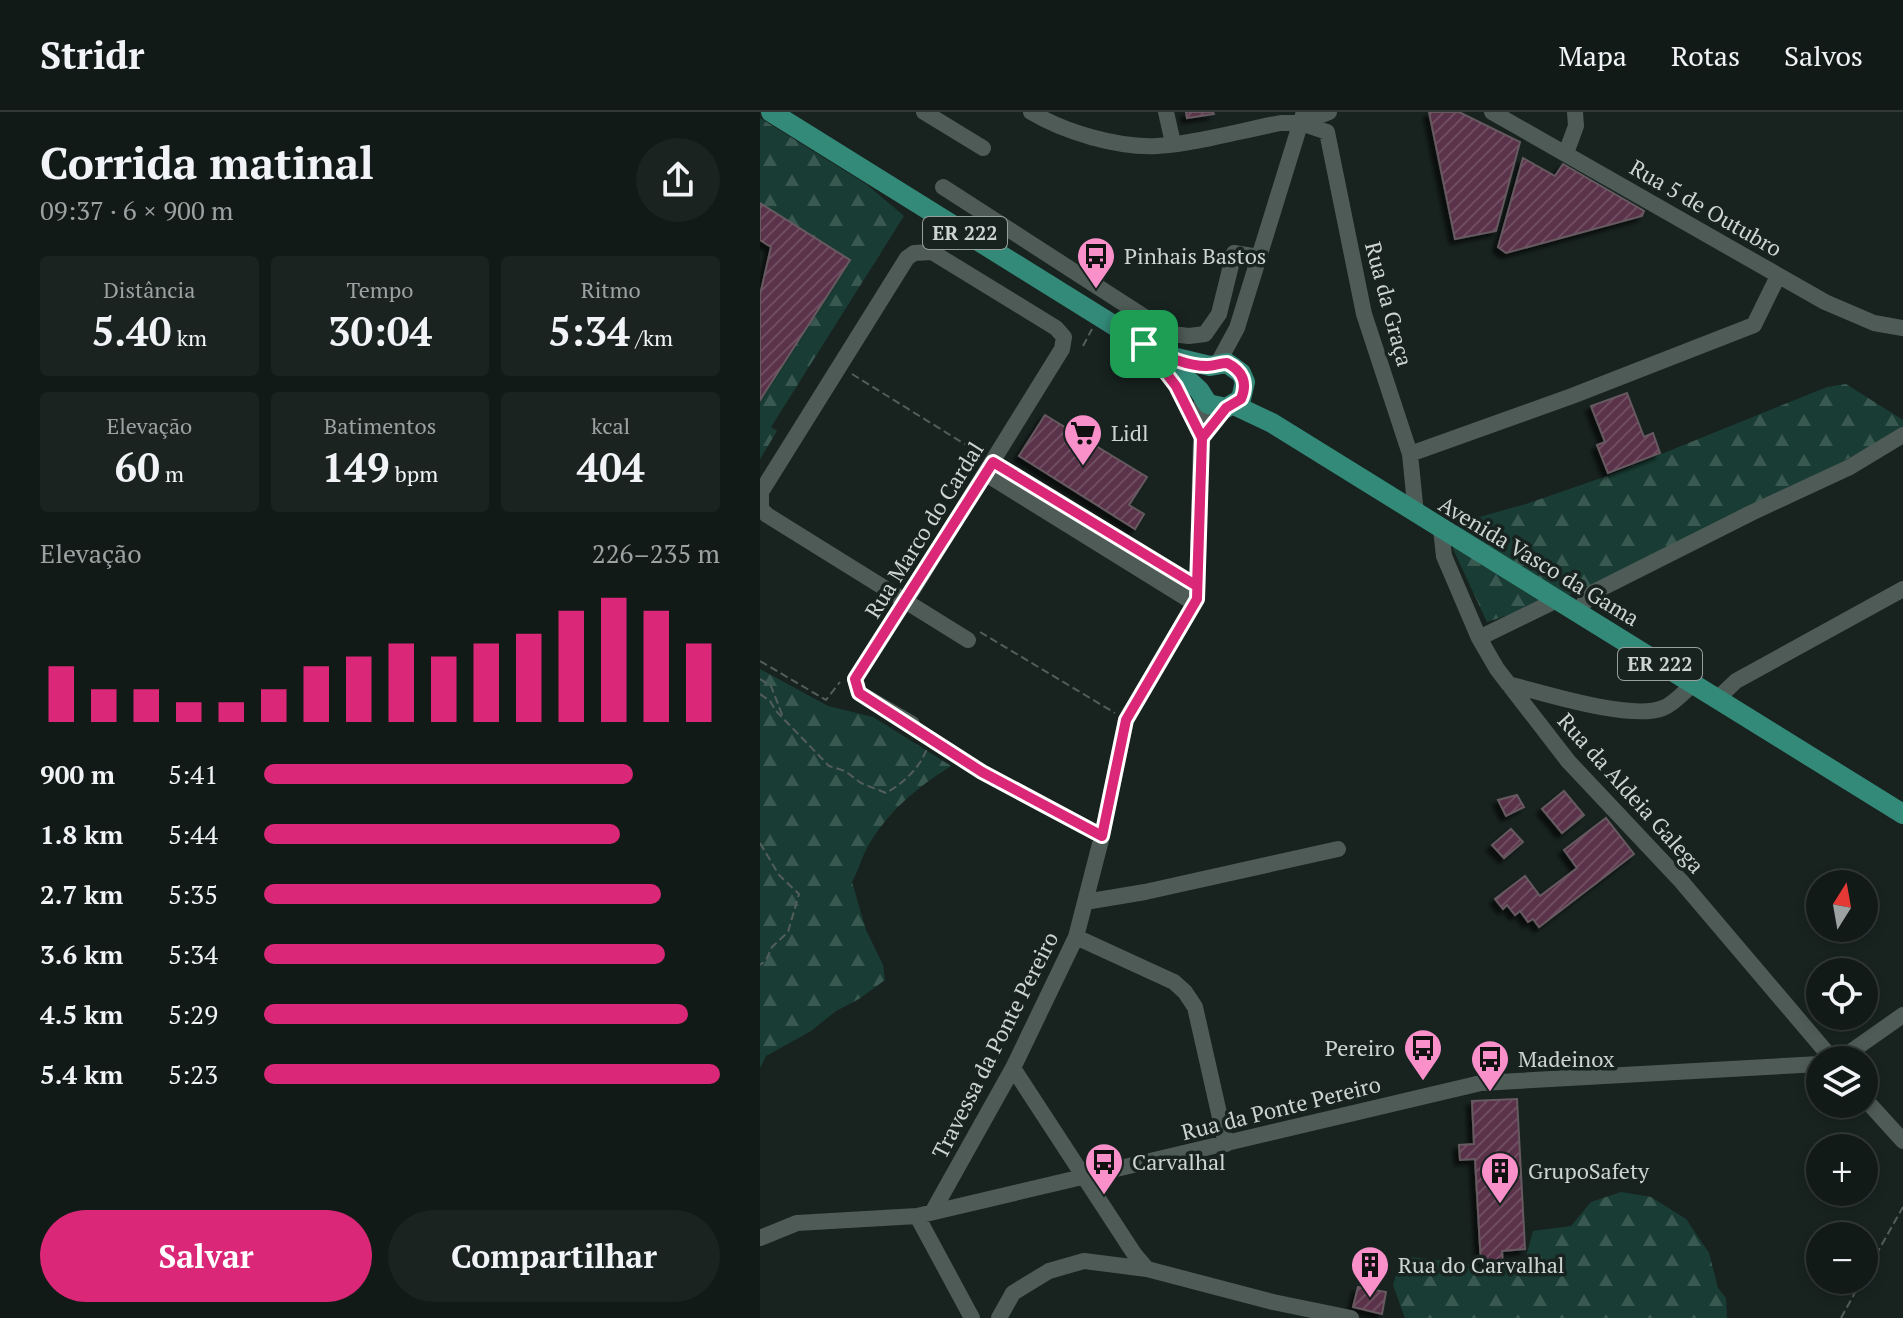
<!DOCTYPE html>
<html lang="pt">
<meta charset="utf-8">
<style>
body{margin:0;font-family:"PT Serif",serif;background:#1b2321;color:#f1f3f6;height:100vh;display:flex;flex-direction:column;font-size:30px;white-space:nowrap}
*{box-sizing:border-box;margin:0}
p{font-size:26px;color:#9ca1a2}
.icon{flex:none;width:44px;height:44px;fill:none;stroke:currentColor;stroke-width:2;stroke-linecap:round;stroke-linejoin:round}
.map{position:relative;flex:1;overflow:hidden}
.panel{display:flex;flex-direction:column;background:#121a18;width:760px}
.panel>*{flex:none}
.needle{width:52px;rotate:11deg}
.buttons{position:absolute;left:1046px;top:758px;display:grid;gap:16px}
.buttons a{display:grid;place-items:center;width:72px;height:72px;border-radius:50%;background:#121a18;box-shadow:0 4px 12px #0003,0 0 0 2px #313837;font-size:40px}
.pin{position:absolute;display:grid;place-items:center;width:68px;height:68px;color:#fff;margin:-34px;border-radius:16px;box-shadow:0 4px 12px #0006}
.round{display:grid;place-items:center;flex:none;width:84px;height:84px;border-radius:42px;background:#1b2321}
.headline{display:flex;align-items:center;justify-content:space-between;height:136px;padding:0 40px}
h1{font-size:44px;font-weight:600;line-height:60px}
.figures{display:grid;grid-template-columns:repeat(3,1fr);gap:12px;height:136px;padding:8px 40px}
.figures div{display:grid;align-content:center;border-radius:8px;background:#1b2321;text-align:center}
.figures b{font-size:40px;font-weight:600}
.figures small{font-size:22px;font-weight:400}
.figures p{font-size:22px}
.chart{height:224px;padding:16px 40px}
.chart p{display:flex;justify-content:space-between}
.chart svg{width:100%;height:144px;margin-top:8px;stroke:#db2777;stroke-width:6}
.cta{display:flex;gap:16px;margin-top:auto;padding:16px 40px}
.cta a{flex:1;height:92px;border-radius:48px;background:#db2777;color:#fff;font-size:32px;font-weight:600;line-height:92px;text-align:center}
.cta a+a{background:#1b2321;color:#f1f3f6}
ul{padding:0 40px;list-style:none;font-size:26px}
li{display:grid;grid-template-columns:128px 96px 1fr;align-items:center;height:60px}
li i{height:20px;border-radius:10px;background:#db2777}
header{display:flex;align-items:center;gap:48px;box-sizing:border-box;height:112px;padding:0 40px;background:#121a18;border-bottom:2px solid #313837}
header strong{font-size:38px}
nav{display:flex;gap:44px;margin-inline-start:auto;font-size:28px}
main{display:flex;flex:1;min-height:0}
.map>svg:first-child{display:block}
.forest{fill:url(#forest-firs)}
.building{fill:url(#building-hatch);stroke:#665a60;stroke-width:2;filter:url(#shadow)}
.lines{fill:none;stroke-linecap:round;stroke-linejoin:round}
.path{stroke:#535d5a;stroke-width:2;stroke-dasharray:8 4;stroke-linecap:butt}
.minor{stroke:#4f5b57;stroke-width:16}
.major{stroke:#338a79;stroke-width:20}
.route-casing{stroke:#fff;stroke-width:16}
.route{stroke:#db2777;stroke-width:10}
.labels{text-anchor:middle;stroke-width:7;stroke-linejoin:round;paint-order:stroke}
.shield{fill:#182320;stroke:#979f9d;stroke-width:2}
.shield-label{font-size:20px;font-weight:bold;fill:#cdd4d2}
.street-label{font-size:22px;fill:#cdd4d2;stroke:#182320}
.poi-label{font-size:22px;fill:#cdd4d2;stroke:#182320;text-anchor:start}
</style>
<header>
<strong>Stridr</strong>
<nav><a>Mapa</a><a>Rotas</a><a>Salvos</a></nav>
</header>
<main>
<section class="panel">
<div class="headline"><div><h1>Corrida matinal</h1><p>09:37 · 6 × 900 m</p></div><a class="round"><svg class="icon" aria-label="share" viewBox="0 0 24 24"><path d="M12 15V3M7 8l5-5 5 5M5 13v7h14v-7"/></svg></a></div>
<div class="figures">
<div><p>Distância</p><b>5.40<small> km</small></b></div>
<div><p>Tempo</p><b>30:04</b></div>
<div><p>Ritmo</p><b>5:34<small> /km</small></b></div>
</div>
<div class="figures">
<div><p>Elevação</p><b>60<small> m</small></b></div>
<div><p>Batimentos</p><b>149<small> bpm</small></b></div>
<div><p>kcal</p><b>404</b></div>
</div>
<div class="chart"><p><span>Elevação</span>226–235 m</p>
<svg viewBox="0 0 160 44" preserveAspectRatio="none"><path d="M5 44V27M15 44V34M25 44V34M35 44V38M45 44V38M55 44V34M65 44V27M75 44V24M85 44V20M95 44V24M105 44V20M115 44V17M125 44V10M135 44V6M145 44V10M155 44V20"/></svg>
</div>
<ul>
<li><b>900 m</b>5:41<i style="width:81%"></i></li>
<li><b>1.8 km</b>5:44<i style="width:78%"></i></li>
<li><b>2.7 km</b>5:35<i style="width:87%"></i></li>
<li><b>3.6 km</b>5:34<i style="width:88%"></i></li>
<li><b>4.5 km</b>5:29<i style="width:93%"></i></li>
<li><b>5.4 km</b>5:23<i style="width:100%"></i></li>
</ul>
<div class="cta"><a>Salvar</a><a>Compartilhar</a></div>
</section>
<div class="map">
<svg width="1143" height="1206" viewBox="0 0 1143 1206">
<defs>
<pattern id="forest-firs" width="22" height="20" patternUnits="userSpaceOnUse" patternTransform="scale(2)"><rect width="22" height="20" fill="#193d34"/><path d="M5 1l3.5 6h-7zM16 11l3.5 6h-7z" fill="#395850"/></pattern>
<pattern id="building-hatch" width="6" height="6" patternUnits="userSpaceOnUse" patternTransform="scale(2)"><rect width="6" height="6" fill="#5a3148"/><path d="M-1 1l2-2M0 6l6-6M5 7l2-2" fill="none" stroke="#704e62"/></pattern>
<filter id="shadow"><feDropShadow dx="-5" dy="5" stdDeviation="2" flood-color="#0009"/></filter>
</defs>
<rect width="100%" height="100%" fill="#182320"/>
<!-- forest -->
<path class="forest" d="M0,6L106,72L144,104L11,315L17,319L0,347V288L90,148L0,91Z
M1086,272L1143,308V318L1047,368L815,481L727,510L693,437L698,411L766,392L847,364L1067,275Z
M0,557L68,594L113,605L191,654C156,676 123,703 104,742C100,751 97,761 92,770L106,818L123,853L125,868L99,887L76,899L51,919L6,944L0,956Z
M861,1080L891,1085L926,1107L949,1141L958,1176L966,1186L967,1206H645L633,1173L642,1144L721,1153L764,1152L773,1119L811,1114L831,1090Z"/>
<!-- building -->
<path class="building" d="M426,0H453L454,2L427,6Z
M669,0H699L760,30L736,119L695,127Z
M763,46L795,64L803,52L884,99L882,104L746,141L738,135Z
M0,91L90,148L0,288V183L11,135L0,128Z
M867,281L884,325L893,321L900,341L848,361L837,333L845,330L831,294Z
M285,303L387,365L369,393L384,402L375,417L259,344Z
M804,679L824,703L802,721L782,697Z
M757,683L764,695L746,704L738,688Z
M846,706L874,742L779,815L773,807L768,810L760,799L755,803L747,793L743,797L735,787L765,764L780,784L817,756L804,738Z
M751,717L763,730L744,746L732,733Z
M757,987L765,1137L742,1139L743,1151L721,1152L715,1047L700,1048L699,1033L714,1032L712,989Z
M598,1175L626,1180L622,1202L593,1195Z"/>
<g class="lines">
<!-- path -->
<path class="path" d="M323,234L332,217
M92,262L219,341
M220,520L355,601
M0,549L66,588L80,570
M0,567L11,574L23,605
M0,582L10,589L16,599L69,654L85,659L101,671L126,681C147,669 166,650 170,625L163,620
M170,625L211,653
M0,731L19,763L39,782L28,820L12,835L6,848L0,853
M1104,1164L1143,1095
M1081,1206L1102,1168"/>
<!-- minor -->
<path class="minor" d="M164,0L223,36
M271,0C304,20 358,36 397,34C434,32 483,18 521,11H541L567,20L604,202L650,342L656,402
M406,0L413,31
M732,0L1065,190L1114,211L1143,216
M541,11L569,0
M806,41L816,14L815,0
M183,75L411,222L429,224L445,222L459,202L474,141L499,145
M394,245L416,274L440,321
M458,251L477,216L543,3
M650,342L812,284L994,213L1018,164
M233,350L437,474
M226,362L434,491
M681,417L684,444L719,526L737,557L808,649L921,769L1073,948
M817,500L832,481L991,401L1090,355L1143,323
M719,526L797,488
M748,572C784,581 870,609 903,596C914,592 924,580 933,572
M957,587L976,569L1143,477
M152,612L99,581L95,567L145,489L152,479L302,237L304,225L296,216L172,140L154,141L147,146L1,380V397L7,403L208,528
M222,660L342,724
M325,790L385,780L578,737
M316,825L414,870L425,880L435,895L466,1032
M1079,948L1143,903
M253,956L375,1143L387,1157
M1104,986L1143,1029
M173,1099L253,956L316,825L342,724L366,608L437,487L442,286
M157,1104L212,1206
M0,1126L37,1111L157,1104L721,971L1060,952
M239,1206L253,1181L289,1159L324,1149L387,1157L513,1190L591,1206"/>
<!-- major -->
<path class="major" d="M11,0L400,242L439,278L448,292L466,296L481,287L485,270L481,261L467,251L450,254L400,242
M474,293L512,311L1143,702"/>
</g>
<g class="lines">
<defs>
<path id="route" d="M384,232L416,274L442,326L437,487L366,608L342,724L222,660L99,581L95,567L233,350L437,474L442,326L466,296L481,287C488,271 483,259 467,251C460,251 454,254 447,254C426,254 402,243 384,232"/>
</defs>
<!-- route casing -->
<use href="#route" class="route-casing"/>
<!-- route -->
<use href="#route" class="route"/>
</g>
<!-- icons -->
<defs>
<symbol id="bus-pin" viewBox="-11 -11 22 30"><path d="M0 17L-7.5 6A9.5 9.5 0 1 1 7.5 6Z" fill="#f990ca" stroke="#182320"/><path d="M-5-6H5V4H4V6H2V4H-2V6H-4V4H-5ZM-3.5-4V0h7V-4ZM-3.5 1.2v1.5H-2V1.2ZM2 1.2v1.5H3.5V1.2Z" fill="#111"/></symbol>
<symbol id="supermarket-pin" viewBox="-11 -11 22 30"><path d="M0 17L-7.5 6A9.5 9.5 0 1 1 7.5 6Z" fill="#f990ca" stroke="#182320"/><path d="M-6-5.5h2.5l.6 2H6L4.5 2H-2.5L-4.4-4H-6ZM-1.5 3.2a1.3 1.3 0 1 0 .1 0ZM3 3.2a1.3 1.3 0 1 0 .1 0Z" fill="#111"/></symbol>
<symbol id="building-pin" viewBox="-11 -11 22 30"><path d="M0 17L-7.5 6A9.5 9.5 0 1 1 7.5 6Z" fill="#f990ca" stroke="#182320"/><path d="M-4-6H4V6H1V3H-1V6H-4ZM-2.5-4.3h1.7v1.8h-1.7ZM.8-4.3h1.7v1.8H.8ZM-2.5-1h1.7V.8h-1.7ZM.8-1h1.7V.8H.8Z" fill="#111"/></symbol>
</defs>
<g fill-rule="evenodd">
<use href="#bus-pin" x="314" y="122" width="44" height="60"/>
<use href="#supermarket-pin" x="301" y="299" width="44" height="60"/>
<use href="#bus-pin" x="641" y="914" width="44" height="60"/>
<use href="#bus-pin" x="708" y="925" width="44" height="60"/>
<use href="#bus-pin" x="322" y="1028" width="44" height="60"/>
<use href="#building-pin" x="718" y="1037" width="44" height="60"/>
<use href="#building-pin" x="588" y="1131" width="44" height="60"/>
</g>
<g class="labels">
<!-- shield labels -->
<g class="shield">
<rect x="163" y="105" width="84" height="32" rx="6"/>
<rect x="858" y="536" width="84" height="32" rx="6"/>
</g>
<g class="shield-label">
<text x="205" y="128">ER 222</text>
<text x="900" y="559">ER 222</text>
</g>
<!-- street labels -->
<g class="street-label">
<text transform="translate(946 96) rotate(30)" y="8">Rua 5 de Outubro</text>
<text transform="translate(629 192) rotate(75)" y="8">Rua da Graça</text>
<text transform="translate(164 418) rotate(-58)" y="8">Rua Marco do Cardal</text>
<text transform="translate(779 449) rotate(31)" y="8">Avenida Vasco da Gama</text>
<text transform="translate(871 681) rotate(48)" y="8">Rua da Aldeia Galega</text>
<text transform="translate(235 933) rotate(-63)" y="8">Travessa da Ponte Pereiro</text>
<text transform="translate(521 996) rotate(-14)" y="8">Rua da Ponte Pereiro</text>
</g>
<!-- poi labels -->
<g class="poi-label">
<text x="364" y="152">Pinhais Bastos</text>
<text x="351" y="329">Lidl</text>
<text x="635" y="944" text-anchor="end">Pereiro</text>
<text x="758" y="955">Madeinox</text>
<text x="372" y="1058">Carvalhal</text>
<text x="768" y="1067">GrupoSafety</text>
<text x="638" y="1161">Rua do Carvalhal</text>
</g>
</g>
</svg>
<div class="buttons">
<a><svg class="needle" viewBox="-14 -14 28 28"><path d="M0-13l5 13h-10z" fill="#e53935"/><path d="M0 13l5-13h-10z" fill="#9ca1a2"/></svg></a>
<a><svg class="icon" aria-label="locate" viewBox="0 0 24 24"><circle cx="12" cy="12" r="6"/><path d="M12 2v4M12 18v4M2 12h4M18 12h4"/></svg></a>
<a><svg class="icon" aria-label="layers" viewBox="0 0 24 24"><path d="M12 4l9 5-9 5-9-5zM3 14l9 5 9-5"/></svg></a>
<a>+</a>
<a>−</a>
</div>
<div class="pin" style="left:384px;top:232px;background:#1e9e55"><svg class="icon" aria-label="arrive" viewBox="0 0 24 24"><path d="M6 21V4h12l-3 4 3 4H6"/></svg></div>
</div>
</main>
